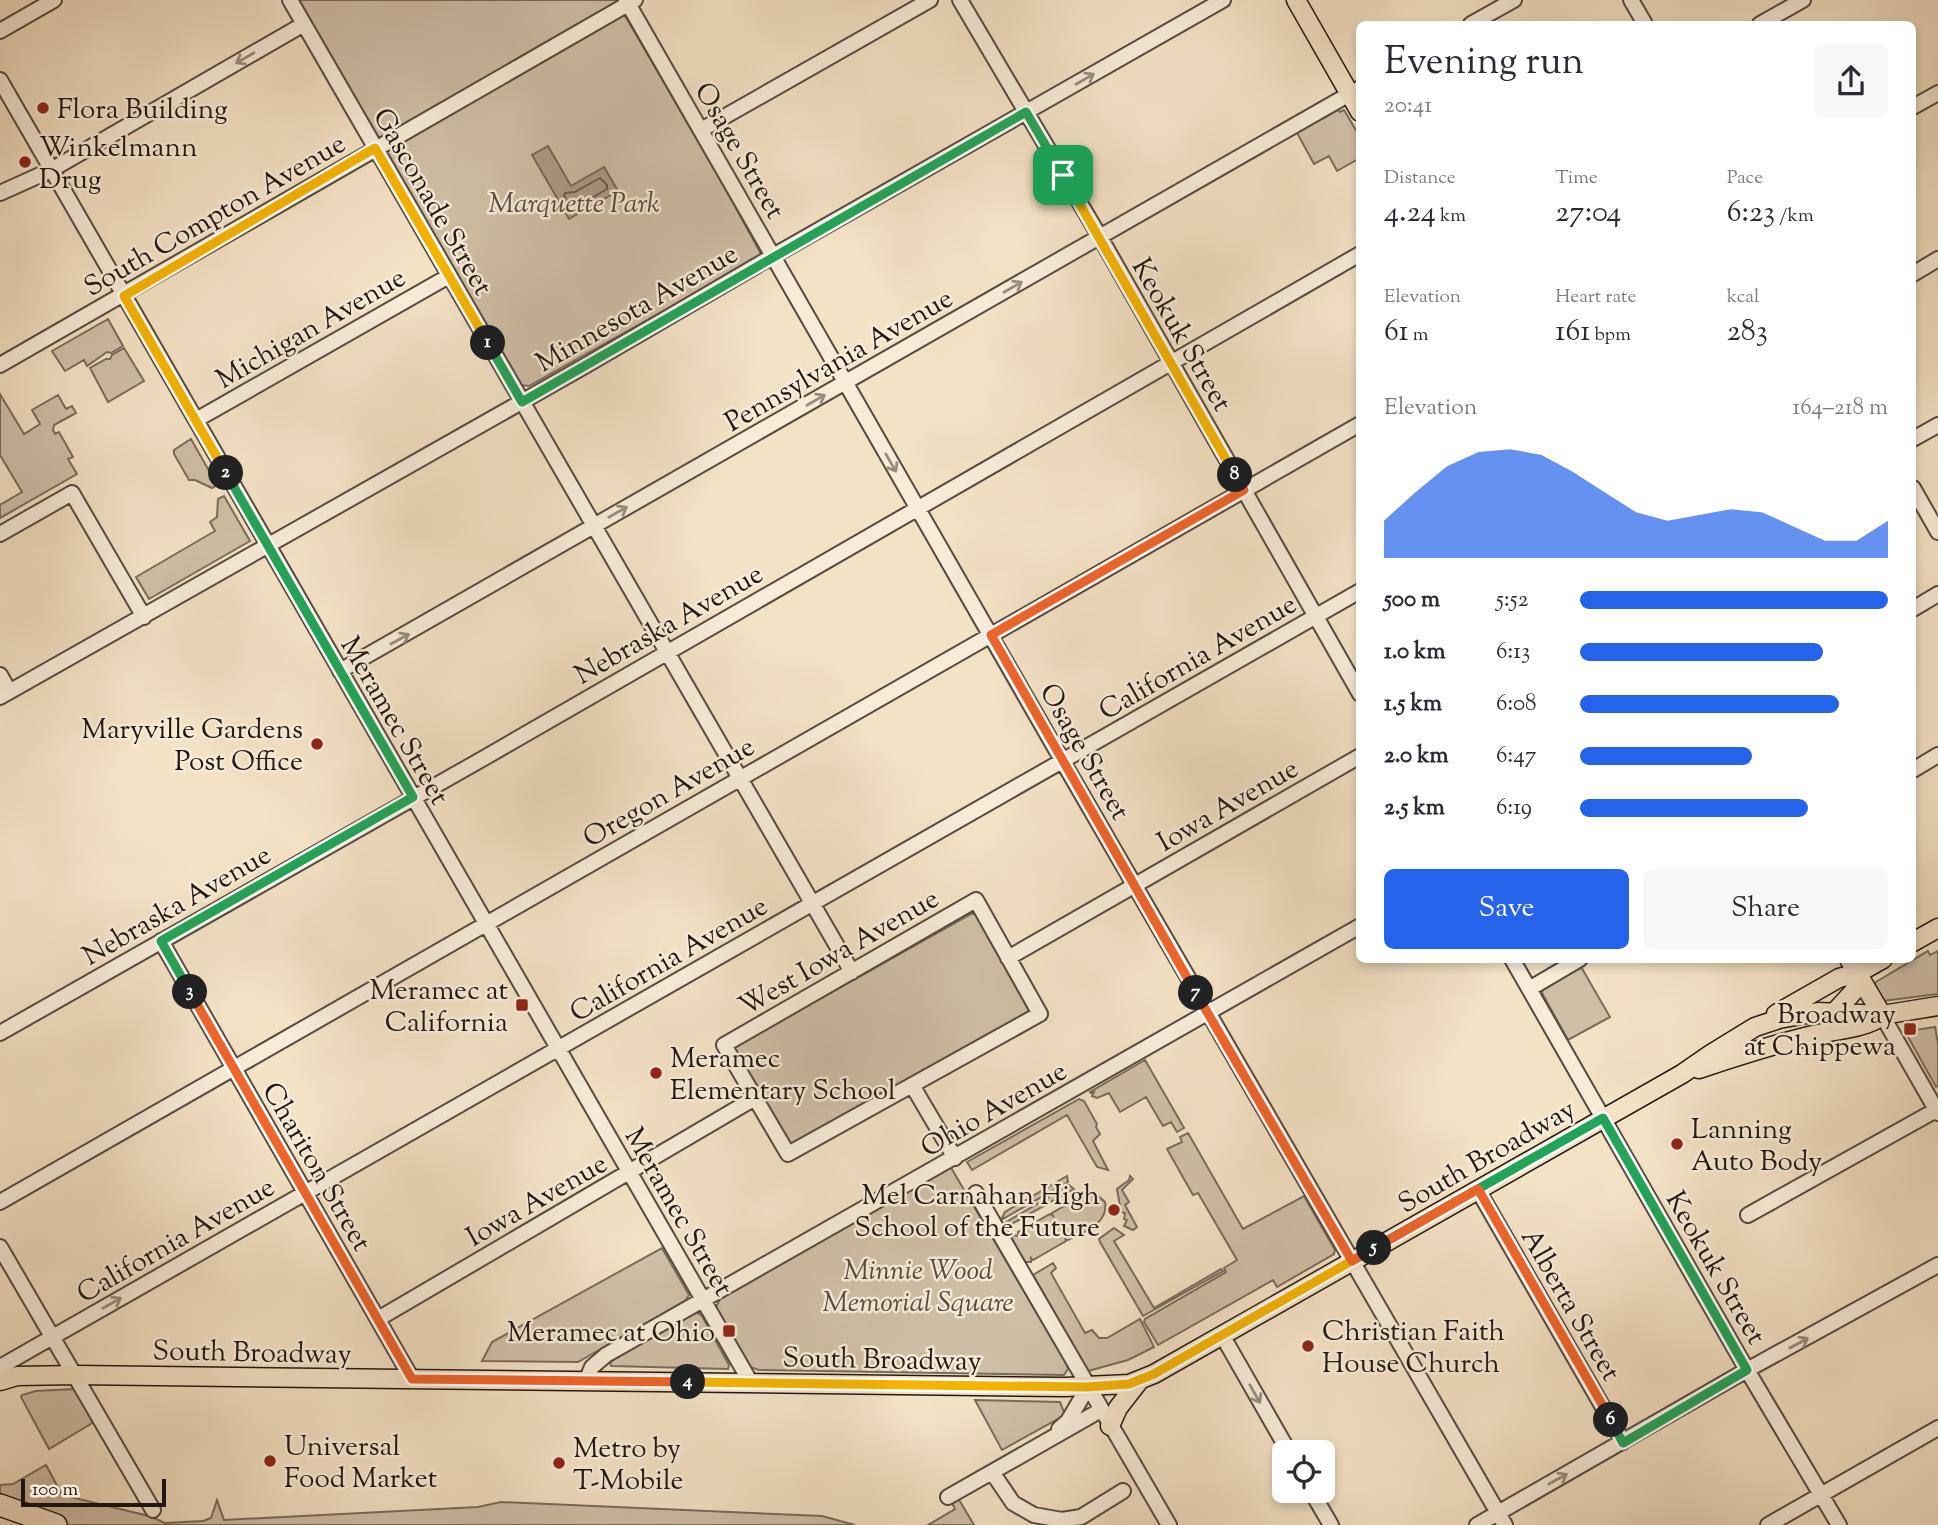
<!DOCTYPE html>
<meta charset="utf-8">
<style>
body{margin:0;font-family:"Sorts Mill Goudy",serif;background:#f7f7f7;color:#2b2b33;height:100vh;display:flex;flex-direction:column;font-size:26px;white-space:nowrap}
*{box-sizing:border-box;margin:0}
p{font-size:23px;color:#7c7c81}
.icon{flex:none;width:38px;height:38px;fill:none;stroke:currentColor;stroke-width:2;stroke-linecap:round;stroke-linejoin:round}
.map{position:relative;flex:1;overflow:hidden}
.details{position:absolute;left:1356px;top:21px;width:560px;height:942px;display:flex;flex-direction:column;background:#fff;border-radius:10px;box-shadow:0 4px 10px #0003}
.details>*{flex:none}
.fabs{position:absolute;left:1272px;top:1440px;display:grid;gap:14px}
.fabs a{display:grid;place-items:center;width:63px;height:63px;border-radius:10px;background:#fff;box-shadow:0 4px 10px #0003;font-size:35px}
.scale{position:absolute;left:21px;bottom:18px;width:145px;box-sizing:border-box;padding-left:7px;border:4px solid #221712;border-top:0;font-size:19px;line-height:24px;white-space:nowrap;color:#221712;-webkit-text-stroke:5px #f8ecd9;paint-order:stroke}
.pin{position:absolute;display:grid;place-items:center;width:60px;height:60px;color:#fff;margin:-30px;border-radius:14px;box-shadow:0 4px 10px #0006}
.km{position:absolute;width:35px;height:35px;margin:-18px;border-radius:50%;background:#222;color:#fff;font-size:19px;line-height:35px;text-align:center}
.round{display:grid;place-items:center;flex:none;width:74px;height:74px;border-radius:10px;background:#f7f7f7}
.headline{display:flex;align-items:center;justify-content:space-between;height:119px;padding:0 28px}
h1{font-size:38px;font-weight:600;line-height:52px}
.stats{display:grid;grid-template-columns:repeat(3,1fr);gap:10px;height:119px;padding:7px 28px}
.stats div{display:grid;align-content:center}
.stats b{font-size:30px;font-weight:600}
.stats small{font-size:19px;font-weight:400}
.stats p{font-size:19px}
.chart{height:196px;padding:14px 28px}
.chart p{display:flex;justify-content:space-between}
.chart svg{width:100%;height:126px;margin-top:7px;fill:#2563eb;opacity:.7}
.primary-button{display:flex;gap:14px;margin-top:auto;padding:14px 28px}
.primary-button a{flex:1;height:80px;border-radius:10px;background:#2563eb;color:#fff;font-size:28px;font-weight:600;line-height:80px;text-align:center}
.primary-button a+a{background:#f7f7f7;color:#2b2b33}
ul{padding:0 28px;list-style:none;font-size:23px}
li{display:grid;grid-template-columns:112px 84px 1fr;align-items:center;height:52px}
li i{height:18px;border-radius:9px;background:#2563eb}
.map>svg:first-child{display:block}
.green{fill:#d0bfa7;stroke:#796b5c;stroke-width:2}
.water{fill:#ad9d88;stroke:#756759;stroke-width:2}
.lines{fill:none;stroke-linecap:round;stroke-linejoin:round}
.shore{stroke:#685a4d;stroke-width:2}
.minor-casing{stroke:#564a3f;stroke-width:18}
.major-casing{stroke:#221712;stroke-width:21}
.highway-casing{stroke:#221712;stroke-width:24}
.minor{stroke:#f8ecd9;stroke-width:14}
.major{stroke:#f4e2c5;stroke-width:18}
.highway{stroke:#f4e2c5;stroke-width:21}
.oneway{stroke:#988c7f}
.split-1-casing{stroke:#fff;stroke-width:14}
.split-2-casing{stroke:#fff;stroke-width:14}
.split-3-casing{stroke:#fff;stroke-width:14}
.split-4-casing{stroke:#fff;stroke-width:14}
.split-5-casing{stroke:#fff;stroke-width:14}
.split-6-casing{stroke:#fff;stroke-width:14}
.split-7-casing{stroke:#fff;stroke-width:14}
.split-8-casing{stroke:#fff;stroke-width:14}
.split-9-casing{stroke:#fff;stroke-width:14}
.split-1{stroke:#22a559;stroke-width:9}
.split-2{stroke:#f5b400;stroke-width:9}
.split-3{stroke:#22a559;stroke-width:9}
.split-4{stroke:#f0652b;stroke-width:9}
.split-5{stroke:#f5b400;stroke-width:9}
.split-6{stroke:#22a559;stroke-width:9}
.split-7{stroke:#f0652b;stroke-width:9}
.split-8{stroke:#f0652b;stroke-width:9}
.split-9{stroke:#f5b400;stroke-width:9}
.poi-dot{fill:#8f2418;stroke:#f8ecd9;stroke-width:2.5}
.labels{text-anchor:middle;stroke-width:5;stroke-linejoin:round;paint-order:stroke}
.poi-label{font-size:28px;fill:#221712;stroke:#f8ecd9;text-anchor:start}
.street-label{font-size:28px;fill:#221712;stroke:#f8ecd9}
.park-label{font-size:28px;font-style:italic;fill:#56493f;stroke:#f8ecd9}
</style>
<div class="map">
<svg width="1938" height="1525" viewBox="0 0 1938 1525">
<rect width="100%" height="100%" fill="#f4e2c5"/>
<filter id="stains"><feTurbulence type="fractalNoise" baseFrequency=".00286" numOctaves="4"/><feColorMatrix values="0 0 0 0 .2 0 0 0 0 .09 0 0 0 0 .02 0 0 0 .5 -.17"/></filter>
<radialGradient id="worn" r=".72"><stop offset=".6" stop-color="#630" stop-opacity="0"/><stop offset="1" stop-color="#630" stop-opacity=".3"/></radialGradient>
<!-- green -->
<path class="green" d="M298,0H616L720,179L761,254L758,258L529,386L520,385Z
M1338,110L1340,112L1344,110L1360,137V158L1337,171L1329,156L1314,164L1297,133Z
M108,319L123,346L111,353L107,352L87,366L84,360L65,371L52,351Z
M124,348L144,381L108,402L90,368L106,359H110L112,355Z
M0,394L24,434L40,424L32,410L58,395L66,409L72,406L76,413L54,425L53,430L55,434L59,432L73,457L68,459L77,474L0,518V505L22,492L0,455Z
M191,439L217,485L212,488L195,480H189L174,454V450Z
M224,496L250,541L149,599L136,577L215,531L210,522L217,517L218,499Z
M973,913L978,916L1029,1008L1027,1014L791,1146L734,1052L736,1046Z
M1928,951L1930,955L1938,951V994L1883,1001L1874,985L1876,982Z
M1580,965L1610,1017L1568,1040L1542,993L1543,988Z
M1935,1027L1938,1043V1086L1936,1087L1907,1035L1909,1031Z
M1145,1060L1184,1128L1177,1132L1171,1122L1163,1126L1146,1097L1120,1112L1109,1093L1097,1098L1092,1096L1094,1092L1091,1093L1090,1092Z
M1079,1099L1084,1101L1097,1124L1096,1127L1100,1134L1093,1141L1108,1170L1097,1167L1067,1115L972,1170L967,1162Z
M1188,1133L1243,1229L1304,1196L1335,1250L1334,1254L1277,1287L1273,1280L1158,1345L1144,1322L1145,1319L1226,1272L1224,1268L1237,1260L1198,1193L1193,1195L1167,1149L1182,1142L1180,1137Z
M950,1166L1066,1362L1068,1369L1064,1375L759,1370L750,1367L717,1312L716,1307L720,1299Z
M1067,1176L1068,1182L1001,1220L1005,1212Z
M1130,1176L1133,1179L1122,1190L1129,1202L1125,1205L1137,1227L1133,1230L1124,1226L1127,1220L1124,1219L1125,1213L1121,1212L1117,1189L1129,1180Z
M1069,1185L1074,1189L1008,1226H1004L1003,1224Z
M1095,1193L1105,1202C1109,1224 1083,1232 1068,1240L1065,1238L1066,1241L1033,1260L1031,1258V1262H1025L1012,1239L1013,1235L1018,1236V1232L1050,1214L1053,1216L1052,1213L1084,1195Z
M1114,1228L1124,1235L1114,1241L1154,1308L1221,1269L1223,1271L1143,1316L1100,1242L1099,1239Z
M662,1248L689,1295L685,1301L578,1362L482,1361L492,1342Z
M1053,1263L1056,1268L1051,1273L1085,1333L1092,1330L1099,1338H1107L1140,1319L1154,1347L1128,1360L1088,1371L1033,1275Z
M696,1312L702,1316L729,1365L728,1369L611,1366L610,1363L613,1360Z
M74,1389L78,1392L94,1422L49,1449L21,1397L22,1395L36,1391Z
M975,1400L1060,1402L1065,1415L1002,1450Z
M46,1465L62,1495L149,1516L165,1523L203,1521L211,1518L217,1500L224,1520L478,1507L501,1502L822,1516L855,1525H66L0,1498V1485L13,1484Z
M958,1498L974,1525H928L955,1509L951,1501Z"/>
<!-- water -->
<path class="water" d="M548,146L571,186L604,167L618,191L569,219L532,155Z"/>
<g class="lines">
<!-- shore -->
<path class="shore" d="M600,178L607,185V189L575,208H571L564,196L565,193L575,192Z"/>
<defs>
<path id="minor" d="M290,0L852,972
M626,0L1062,760L1505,1525
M960,0L1100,237L1360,694
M1631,0L1645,24
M1471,24L1514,0
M1760,24L1803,0
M0,31L54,0
M0,80L751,1383
M1913,107L1938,93
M701,130L930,0
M0,193L51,170L304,24
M1913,274L1938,259
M0,365L635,0
M196,420L449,276
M1913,439L1938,425
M1913,488L1938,532
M0,534L72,493L144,617
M1913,609L1938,594
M340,671L1360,88
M0,675L9,691
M0,697L585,366L773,256L1223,0
M1913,770L1938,755
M976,900L1040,1014L788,1154L724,1045Z
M161,941L412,1379
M1008,958L1360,756
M1512,959L1747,1370L1839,1525
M1529,989L1580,959
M1882,1015L1938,1113
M0,1033L477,762L1360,254
M912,1085L955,1158
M1478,1190L1623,1442
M976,1193L1169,1525
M0,1202L1360,424
M1748,1215L1936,1110
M0,1247L153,1510
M378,1319L755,1098
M1222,1335L1289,1452
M0,1367L1360,591
M586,1381L592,1367L606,1355L1360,926
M1059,1429L1068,1421L1088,1387
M992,1472L1013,1503L1034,1515L1062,1520L1081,1517L1123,1491
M1311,1491L1331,1525
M948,1497L1101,1410
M1477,1525L1747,1370L1938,1265
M1768,1525L1938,1428"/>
<path id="major" d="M1296,0L1360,112
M1913,942L1938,928
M1849,959L1882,1015
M1776,1014L1839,978L1858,973L1883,959
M1831,1016L1855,990L1858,973
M1699,1069C1735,1057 1772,1045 1809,1036C1831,1030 1857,1030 1877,1019
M0,1381L17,1376L76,1375L1065,1387L1129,1384L1154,1374L1682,1074L1711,1054L1755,1027L1779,1019L1818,1012L1882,1015L1938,1006
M1110,1426L1118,1408L1139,1381"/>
<path id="highway" d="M0,1505L56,1525"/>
</defs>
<!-- minor casing -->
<use href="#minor" class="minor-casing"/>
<!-- major casing -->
<use href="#major" class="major-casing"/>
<!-- highway casing -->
<use href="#highway" class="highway-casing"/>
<!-- minor -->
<use href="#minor" class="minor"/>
<!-- major -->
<use href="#major" class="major"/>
<!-- highway -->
<use href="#highway" class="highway"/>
</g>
<!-- one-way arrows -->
<defs><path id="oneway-shaft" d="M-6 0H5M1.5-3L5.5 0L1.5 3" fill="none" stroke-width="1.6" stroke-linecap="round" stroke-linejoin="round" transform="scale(1.75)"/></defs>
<g class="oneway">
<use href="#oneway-shaft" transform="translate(245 58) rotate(150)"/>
<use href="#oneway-shaft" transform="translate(1085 79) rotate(-30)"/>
<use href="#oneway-shaft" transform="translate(1013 287) rotate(-30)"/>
<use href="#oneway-shaft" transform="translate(816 400) rotate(-30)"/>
<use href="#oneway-shaft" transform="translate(891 463) rotate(60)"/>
<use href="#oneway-shaft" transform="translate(618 512) rotate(-30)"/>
<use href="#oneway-shaft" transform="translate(400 639) rotate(-29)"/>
<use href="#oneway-shaft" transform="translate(112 1303) rotate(-30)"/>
<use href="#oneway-shaft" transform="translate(1799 1343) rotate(-28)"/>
<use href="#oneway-shaft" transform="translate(1255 1394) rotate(61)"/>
<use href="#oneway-shaft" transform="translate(1558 1479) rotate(-29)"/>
</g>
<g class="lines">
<defs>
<path id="split-1" d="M488,343L522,402L1026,112L1063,175"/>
<path id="split-2" d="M226,473L124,296L375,148L488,343"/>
<path id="split-3" d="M190,992L161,941L413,797L226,473"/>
<path id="split-4" d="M190,992L412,1379L688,1382"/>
<path id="split-5" d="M688,1382L1087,1387L1129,1384L1154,1374L1374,1248"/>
<path id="split-6" d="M1374,1248L1603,1118L1747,1370L1623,1443L1611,1420"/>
<path id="split-7" d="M1196,993L1352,1261L1478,1189L1611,1420"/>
<path id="split-8" d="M1196,993L991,635L1244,490L1235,475"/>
<path id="split-9" d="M1063,175L1235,475"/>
</defs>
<!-- split-1 casing -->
<use href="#split-1" class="split-1-casing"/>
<!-- split-2 casing -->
<use href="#split-2" class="split-2-casing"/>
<!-- split-3 casing -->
<use href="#split-3" class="split-3-casing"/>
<!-- split-4 casing -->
<use href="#split-4" class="split-4-casing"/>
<!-- split-5 casing -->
<use href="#split-5" class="split-5-casing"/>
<!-- split-6 casing -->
<use href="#split-6" class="split-6-casing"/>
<!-- split-7 casing -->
<use href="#split-7" class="split-7-casing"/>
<!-- split-8 casing -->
<use href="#split-8" class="split-8-casing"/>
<!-- split-9 casing -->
<use href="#split-9" class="split-9-casing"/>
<!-- split-1 -->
<use href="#split-1" class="split-1"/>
<!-- split-2 -->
<use href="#split-2" class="split-2"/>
<!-- split-3 -->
<use href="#split-3" class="split-3"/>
<!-- split-4 -->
<use href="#split-4" class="split-4"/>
<!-- split-5 -->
<use href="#split-5" class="split-5"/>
<!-- split-6 -->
<use href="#split-6" class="split-6"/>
<!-- split-7 -->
<use href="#split-7" class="split-7"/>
<!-- split-8 -->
<use href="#split-8" class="split-8"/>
<!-- split-9 -->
<use href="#split-9" class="split-9"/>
</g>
<!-- markers -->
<g class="poi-dot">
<circle cx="43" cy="108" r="7"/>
<circle cx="25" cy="162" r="7"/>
<circle cx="317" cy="744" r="7"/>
<rect x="515" y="998" width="14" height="14" rx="3.5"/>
<rect x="1903" y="1022" width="14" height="14" rx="3.5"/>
<circle cx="656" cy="1073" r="7"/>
<circle cx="1677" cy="1144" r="7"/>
<circle cx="1114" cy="1210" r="7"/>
<rect x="722" y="1324" width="14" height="14" rx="3.5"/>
<circle cx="1308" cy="1346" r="7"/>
<circle cx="270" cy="1461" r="7"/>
<circle cx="559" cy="1463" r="7"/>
</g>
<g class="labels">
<!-- poi labels -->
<g class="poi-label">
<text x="57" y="118">Flora Building</text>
<text x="39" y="156">Winkelmann<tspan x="39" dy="32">Drug</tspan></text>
<text x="303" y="738" text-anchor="end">Maryville Gardens<tspan x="303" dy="32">Post Office</tspan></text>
<text x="508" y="999" text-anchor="end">Meramec at<tspan x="508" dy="32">California</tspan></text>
<text x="1896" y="1023" text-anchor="end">Broadway<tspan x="1896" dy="32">at Chippewa</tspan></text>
<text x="670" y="1067">Meramec<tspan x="670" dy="32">Elementary School</tspan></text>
<text x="1691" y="1138">Lanning<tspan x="1691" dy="32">Auto Body</tspan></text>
<text x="1100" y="1204" text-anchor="end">Mel Carnahan High<tspan x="1100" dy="32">School of the Future</tspan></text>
<text x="1322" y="1340">Christian Faith<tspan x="1322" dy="32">House Church</tspan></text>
<text x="715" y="1341" text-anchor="end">Meramec at Ohio</text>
<text x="284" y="1455">Universal<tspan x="284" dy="32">Food Market</tspan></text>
<text x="573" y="1457">Metro by<tspan x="573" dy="32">T-Mobile</tspan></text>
</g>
<!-- street labels -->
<g class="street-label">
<text transform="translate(741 150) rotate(60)" y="10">Osage Street</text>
<text transform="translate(434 201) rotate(60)" y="10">Gasconade Street</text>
<text transform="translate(214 214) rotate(-30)" y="10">South Compton Avenue</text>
<text transform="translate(636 307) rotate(-30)" y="10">Minnesota Avenue</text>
<text transform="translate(310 327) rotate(-30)" y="10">Michigan Avenue</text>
<text transform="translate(1183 334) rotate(60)" y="10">Keokuk Street</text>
<text transform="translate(838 359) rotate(-30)" y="10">Pennsylvania Avenue</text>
<text transform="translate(668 623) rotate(-30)" y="10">Nebraska Avenue</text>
<text transform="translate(1197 656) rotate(-30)" y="10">California Avenue</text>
<text transform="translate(396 720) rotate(60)" y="10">Meramec Street</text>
<text transform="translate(1086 751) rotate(60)" y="10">Osage Street</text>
<text transform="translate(668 791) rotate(-30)" y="10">Oregon Avenue</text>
<text transform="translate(1227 804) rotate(-30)" y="10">Iowa Avenue</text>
<text transform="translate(176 904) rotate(-30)" y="10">Nebraska Avenue</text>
<text transform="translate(838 951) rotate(-30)" y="10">West Iowa Avenue</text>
<text transform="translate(668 958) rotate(-30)" y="10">California Avenue</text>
<text transform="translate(993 1108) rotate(-30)" y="10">Ohio Avenue</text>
<text transform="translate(1486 1155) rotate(-30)" y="10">South Broadway</text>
<text transform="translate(318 1166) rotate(60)" y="10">Chariton Street</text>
<text transform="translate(536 1199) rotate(-30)" y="10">Iowa Avenue</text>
<text transform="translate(680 1211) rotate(60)" y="10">Meramec Street</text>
<text transform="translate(175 1239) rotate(-30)" y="10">California Avenue</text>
<text transform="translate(1717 1267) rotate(60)" y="10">Keokuk Street</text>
<text transform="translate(1572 1304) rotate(60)" y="10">Alberta Street</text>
<text transform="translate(252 1351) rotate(1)" y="10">South Broadway</text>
<text transform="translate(882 1358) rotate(1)" y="10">South Broadway</text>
</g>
<!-- park labels -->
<g class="park-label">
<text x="574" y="212">Marquette Park</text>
<text x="918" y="1279">Minnie Wood<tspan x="918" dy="32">Memorial Square</tspan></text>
</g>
</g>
<rect width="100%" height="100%" filter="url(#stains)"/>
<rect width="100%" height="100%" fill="url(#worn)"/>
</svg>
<div class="fabs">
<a><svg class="icon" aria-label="locate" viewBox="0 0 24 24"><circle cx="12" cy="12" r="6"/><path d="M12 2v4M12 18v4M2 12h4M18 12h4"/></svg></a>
</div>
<div class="scale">100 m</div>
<div class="pin" style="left:1063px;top:175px;background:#1e9e55"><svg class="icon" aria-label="arrive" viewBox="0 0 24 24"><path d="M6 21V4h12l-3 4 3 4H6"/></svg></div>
<b class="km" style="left:488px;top:343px">1</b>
<b class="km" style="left:226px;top:473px">2</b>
<b class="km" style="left:190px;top:992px">3</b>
<b class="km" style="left:688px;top:1382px">4</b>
<b class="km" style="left:1374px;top:1248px">5</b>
<b class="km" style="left:1611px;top:1420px">6</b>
<b class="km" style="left:1196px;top:993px">7</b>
<b class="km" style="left:1235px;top:475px">8</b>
<section class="details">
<div class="headline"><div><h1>Evening run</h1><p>20:41</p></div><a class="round"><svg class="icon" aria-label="share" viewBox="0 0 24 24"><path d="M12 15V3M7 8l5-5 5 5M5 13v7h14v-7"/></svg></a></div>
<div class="stats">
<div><p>Distance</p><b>4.24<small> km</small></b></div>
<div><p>Time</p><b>27:04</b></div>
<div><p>Pace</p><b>6:23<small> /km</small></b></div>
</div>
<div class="stats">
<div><p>Elevation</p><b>61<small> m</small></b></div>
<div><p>Heart rate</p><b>161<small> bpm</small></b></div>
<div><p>kcal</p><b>283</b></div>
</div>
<div class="chart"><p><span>Elevation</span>164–218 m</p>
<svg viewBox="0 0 160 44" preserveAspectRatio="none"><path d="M0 44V31L10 21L20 12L30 7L40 6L50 8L60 14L70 21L80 28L90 31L100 29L110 27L120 28L130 33L140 38L150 38L160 31V44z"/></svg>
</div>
<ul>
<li><b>500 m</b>5:52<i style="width:100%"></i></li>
<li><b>1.0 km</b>6:13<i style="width:79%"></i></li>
<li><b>1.5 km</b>6:08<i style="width:84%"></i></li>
<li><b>2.0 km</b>6:47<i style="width:56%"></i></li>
<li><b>2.5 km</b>6:19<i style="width:74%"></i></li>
</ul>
<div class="primary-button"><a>Save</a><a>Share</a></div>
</section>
</div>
